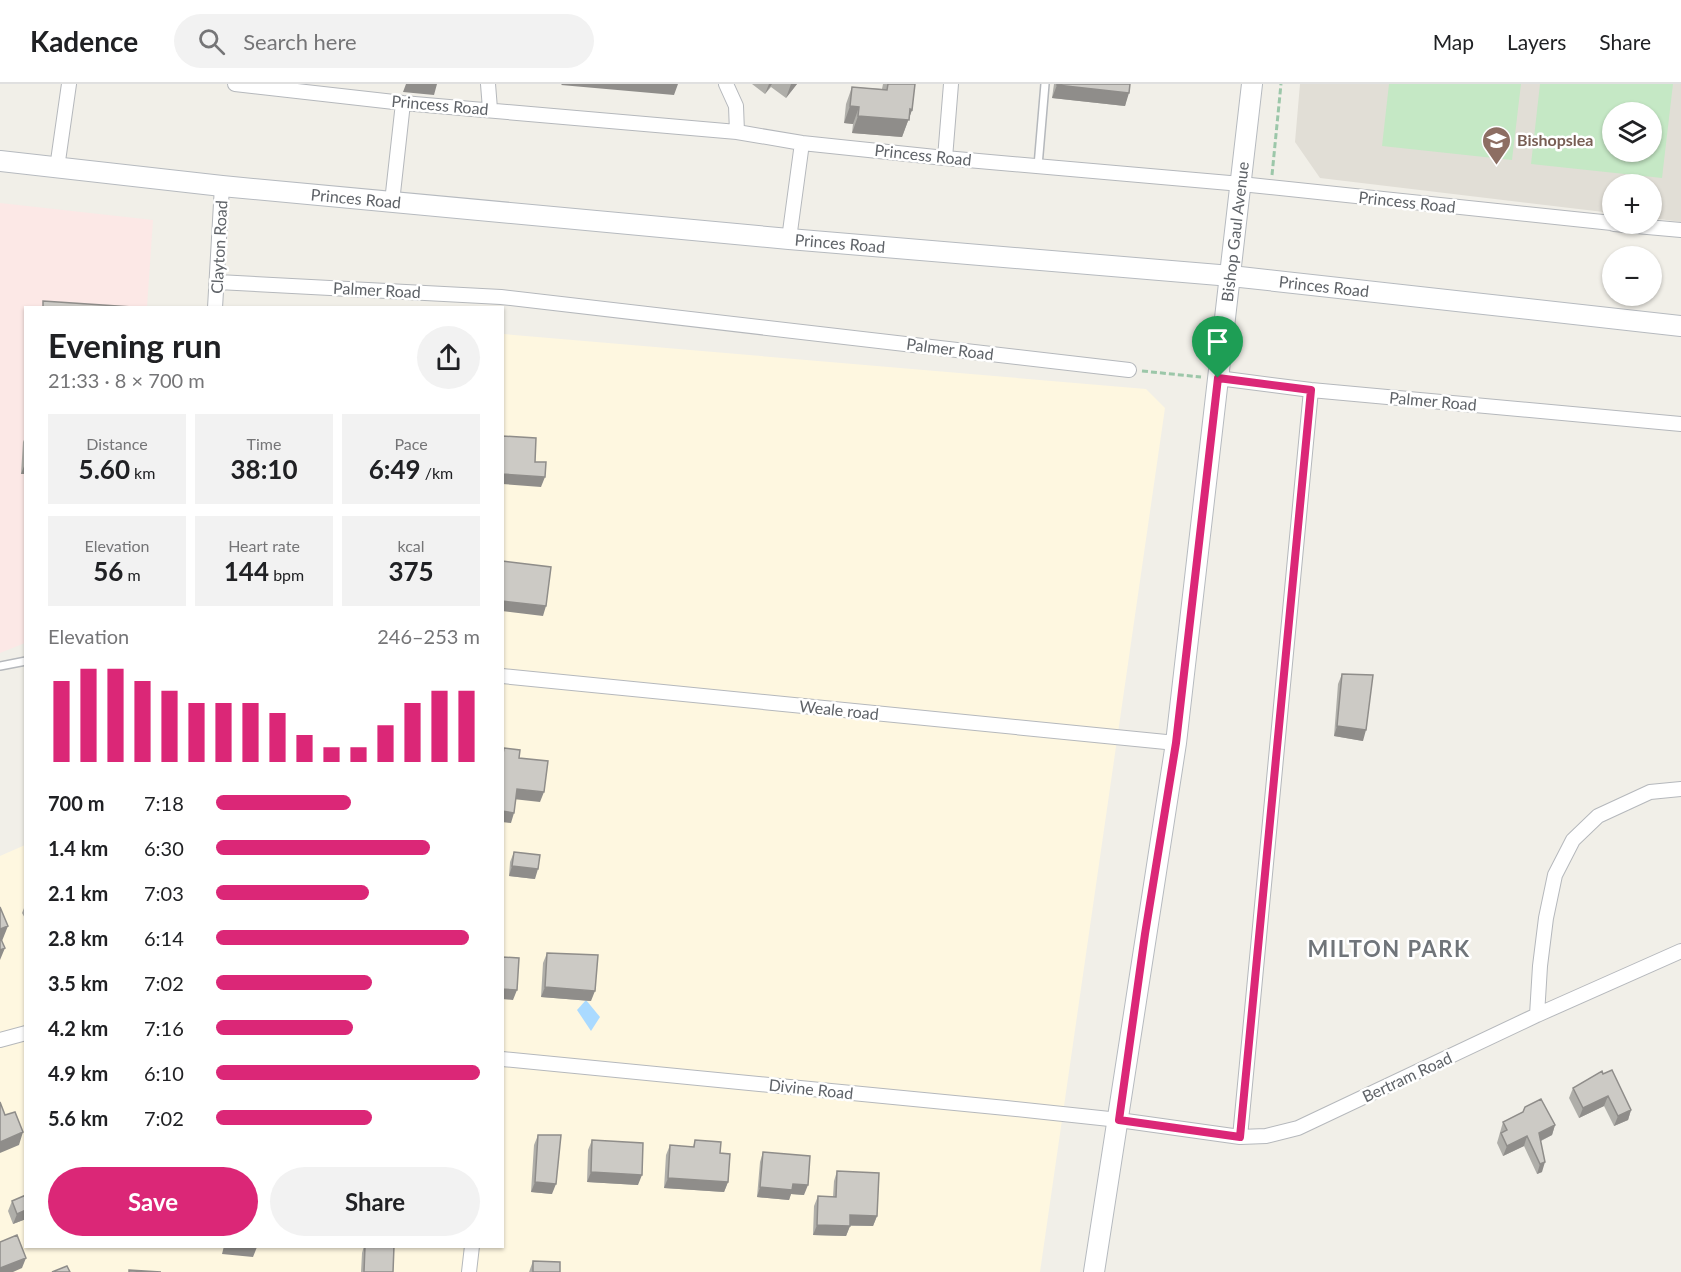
<!DOCTYPE html>
<meta charset="utf-8">
<style>
body{margin:0;font-family:Lato,sans-serif;background:#f2f2f2;color:#202124;height:100vh;display:flex;flex-direction:column;font-size:22px;white-space:nowrap}
*{box-sizing:border-box;margin:0}
p{font-size:20px;color:#757577}
.icon{flex:none;width:33px;height:33px;fill:none;stroke:currentColor;stroke-width:2;stroke-linecap:round;stroke-linejoin:round}
.map{position:relative;flex:1;overflow:hidden}
.side{position:absolute;left:24px;top:222px;width:480px;height:942px;display:flex;flex-direction:column;background:#fff;border-radius:0px;box-shadow:0 2px 4px #0004}
.side>*{flex:none}
.controls{position:absolute;left:1602px;top:18px;display:grid;gap:12px}
.controls a{display:grid;place-items:center;width:60px;height:60px;border-radius:50%;background:#fff;box-shadow:0 2px 4px #0004;font-size:30px}
.pin{position:absolute;display:grid;place-items:center;width:51px;height:51px;color:#fff;margin:-62px -26px;border-radius:50% 50% 50% 0;rotate:-45deg;box-shadow:0 0 6px #0007}
.pin .icon{rotate:45deg}
.round{display:grid;place-items:center;flex:none;width:63px;height:63px;border-radius:32px;background:#f2f2f2}
.headline{display:flex;align-items:center;justify-content:space-between;height:102px;padding:0 24px}
h1{font-size:33px;font-weight:700;line-height:45px}
.stats{display:grid;grid-template-columns:repeat(3,1fr);gap:9px;height:102px;padding:6px 24px}
.stats div{display:grid;align-content:center;border-radius:0px;background:#f2f2f2;text-align:center}
.stats b{font-size:26px;font-weight:700}
.stats small{font-size:16px;font-weight:400}
.stats p{font-size:16px}
.chart{height:168px;padding:12px 24px}
.chart p{display:flex;justify-content:space-between}
.chart svg{width:100%;height:108px;margin-top:6px;stroke:#db2777;stroke-width:6}
.action{display:flex;gap:12px;margin-top:auto;padding:12px 24px}
.action a{flex:1;height:69px;border-radius:36px;background:#db2777;color:#fff;font-size:24px;font-weight:700;line-height:69px;text-align:center}
.action a+a{background:#f2f2f2;color:#202124}
ul{padding:0 24px;list-style:none;font-size:20px}
li{display:grid;grid-template-columns:96px 72px 1fr;align-items:center;height:45px}
li i{height:15px;border-radius:8px;background:#db2777}
header{display:flex;align-items:center;gap:36px;box-sizing:border-box;height:84px;padding:0 30px;background:#fff;border-bottom:2px solid #e0e0e0}
header strong{font-size:28px}
nav{display:flex;gap:33px;margin-inline-start:auto;font-size:21px}
.search{width:420px;height:54px;background:#f2f2f2;display:flex;align-items:center;gap:15px;box-sizing:border-box;padding:0 21px;border-radius:33px;color:#757577;font-size:22px}
.map>svg:first-child{display:block}
.commercial{fill:#fef7e0}
.education{fill:#e1ded6;fill-rule:evenodd}
.medical{fill:#fce8e6}
.green{fill:#c5e8c5;fill-rule:evenodd}
.water{fill:#aadaff}
.lines{fill:none;stroke-linecap:round;stroke-linejoin:round}
.lane-casing{stroke:#b5b8bc;stroke-width:10}
.street-casing{stroke:#b5b8bc;stroke-width:16}
.secondary-casing{stroke:#b6babf;stroke-width:22}
.path{stroke:#9cc7a9;stroke-width:3;stroke-dasharray:6 3;stroke-linecap:butt}
.lane{stroke:#fff;stroke-width:7}
.street{stroke:#fff;stroke-width:14}
.secondary{stroke:#fff;stroke-width:20}
.wall{fill:#afaea9}
.shaded-wall{fill:#8f8d8a}
.building{fill:#cccac5;stroke:#8f8d8a;stroke-width:1.5}
.route-casing{stroke:#fff;stroke-width:12}
.route{stroke:#db2777;stroke-width:8}
.labels{text-anchor:middle;stroke-width:5;stroke-linejoin:round;paint-order:stroke}
.street-label{font-size:16px;fill:#5f6368;stroke:#fff}
.education-label{font-size:16px;font-weight:bold;fill:#785e54;stroke:#fff;text-anchor:start}
.district-label{font-size:22px;font-weight:bold;letter-spacing:1.5px;fill:#70757a;stroke:#fff}
</style>
<header>
<strong>Kadence</strong>
<div class="search"><svg class="icon" aria-label="search" viewBox="0 0 24 24"><circle cx="10" cy="10" r="6"/><path d="M15 15l6 6"/></svg>Search here</div>
<nav><a>Map</a><a>Layers</a><a>Share</a></nav>
</header>
<div class="map">
<svg width="1681" height="1188" viewBox="0 0 1681 1188">
<rect width="100%" height="100%" fill="#f1efe8"/>
<!-- commercial -->
<path class="commercial" d="M503,250L1146,305L1165,324L1040,1188H0V772L25,761L26,1162H502Z"/>
<!-- education -->
<path class="education" d="M1300,0H1681V138L1652,134V100H1612V129L1320,94L1295,58ZM1612,28H1652V68H1612Z"/>
<!-- medical -->
<path class="medical" d="M0,119L153,136L147,223L26,224L25,559L0,569Z"/>
<!-- green -->
<path class="green" d="M1389,0H1521L1512,76L1382,62Z
M1540,0H1673L1662,94L1531,80ZM1652,28V68H1612V28Z"/>
<!-- water -->
<path class="water" d="M586,916L600,933L591,947L577,926Z"/>
<g class="lines">
<defs>
<path id="lane" d="M1038,82L1045,0
M0,582L26,577"/>
<path id="street" d="M235,0L403,19L737,48L802,59L945,74L1241,100L1612,139
M488,0L490,25
M726,0L736,22L737,48
M945,74L951,0
M57,84L69,0
M392,118L403,19
M1614,140L1681,146
M789,155L802,59
M218,198L501,213L1129,286
M215,224L222,102
M1218,294L1311,306L1681,340
M502,592L1176,659
M1537,931L1540,882L1546,834L1555,791L1573,756L1598,732L1650,708L1681,705
M0,956L26,949
M502,975L1006,1024L1119,1036L1240,1053L1266,1052L1298,1044L1537,931L1681,867
M1240,1053L1311,306
M469,1188L472,1162"/>
<g id="secondary">
<path id="s1" d="M0,77L222,102L789,155L1231,192L1681,242"/>
<path id="s2" d="M1094,1188L1176,659L1252,0"/>
</g>
</defs>
<!-- lane casing -->
<use href="#lane" class="lane-casing"/>
<!-- street casing -->
<use href="#street" class="street-casing"/>
<!-- secondary casing -->
<use href="#secondary" class="secondary-casing"/>
<!-- path -->
<path class="path" d="M1272,91L1281,0
M1142,287L1201,293"/>
<!-- lane -->
<use href="#lane" class="lane"/>
<!-- street -->
<use href="#street" class="street"/>
<!-- secondary -->
<use href="#secondary" class="secondary"/>
</g>
<!-- wall -->
<path class="wall" d="M752,0H797L786,14L771,3L765,10Z
M883,0H915L912,26L902,53L852,49L853,40L844,39L846,20L852,3L882,5Z
M1054,0H1130L1125,22L1052,14Z
M26,351V390H21L23,358Z
M1342,590L1363,657L1334,652L1338,600Z
M514,768L535,795L509,792L510,778Z
M26,819V836L22,829Z
M547,869L591,917L541,913L543,879Z
M1603,990L1631,1026L1628,1036L1614,1042L1604,1022L1579,1034L1569,1014L1573,1004Z
M1503,1038L1555,1041L1552,1051L1541,1057L1542,1088L1537,1090L1524,1062L1503,1072L1497,1059Z
M538,1051L552,1110L531,1108L534,1061Z
M592,1056L638,1101L587,1098L588,1066Z
M695,1056L720,1069L728,1098L724,1108L664,1104L666,1071L670,1061L693,1063Z
M763,1068L804,1111L791,1110L789,1116L757,1113L760,1078Z
M837,1087L877,1132L873,1142H850L846,1152L813,1151L814,1122L818,1112L833,1113L834,1097Z
M26,1111V1135L13,1140L8,1127L12,1117Z
M364,1162H394L393,1188H361L362,1169Z
M533,1177L560,1188H529Z"/>
<!-- shaded-wall -->
<path class="shaded-wall" d="M406,0H437L434,11L403,8Z
M562,0H678L674,11L561,1Z
M769,0H772L765,10Z
M791,0H797L786,14Z
M1057,1L1129,9L1125,22L1052,14Z
M850,22L859,23L853,40L844,39Z
M910,25L912,26L902,53L852,49L858,32Z
M26,377V390H21Z
M502,390L545,393L541,403L502,400Z
M502,517L546,522L543,532L502,527Z
M1337,642L1366,646L1363,657L1334,652Z
M517,705L544,708L540,718L513,715Z
M502,727L514,729L511,739L502,738Z
M512,782L538,785L535,795L509,792Z
M8,842L2,857L0,858V845Z
M5,864L0,876V866Z
M545,903L595,907L591,917L541,913Z
M502,905L517,906L513,916L502,915Z
M1608,1012L1604,1022L1579,1034L1583,1024Z
M1631,1026L1628,1036L1614,1042L1618,1032Z
M1555,1041L1552,1051L1536,1059L1539,1049Z
M23,1048L19,1061L0,1069V1058Z
M1527,1052L1524,1062L1503,1072L1507,1062Z
M1545,1078L1542,1088L1537,1090L1540,1080Z
M591,1088L642,1091L638,1101L587,1098Z
M668,1094L728,1098L724,1108L664,1104Z
M535,1098L556,1100L552,1110L531,1108Z
M793,1100L808,1101L804,1111L791,1110L789,1116L757,1113L760,1103Z
M26,1126V1135L13,1140L17,1130Z
M850,1131L877,1132L873,1142L847,1141Z
M817,1141L850,1142L846,1152L813,1151Z
M224,1162H251L257,1163L253,1173L222,1170Z
M26,1174L22,1184L13,1188H0V1184Z"/>
<!-- building -->
<path class="building" d="M888,0H915L912,26L910,25L909,36L858,32L859,23L850,22L852,3L887,6Z
M1057,0H1130L1129,9L1057,1Z
M43,217L132,223V224H43Z
M502,352L536,354L535,378H546L545,393L502,390Z
M502,477L551,483L546,522L502,517Z
M1342,590L1373,591L1366,646L1337,642Z
M504,664L520,666L519,674L548,677L544,708L517,705L514,729L502,727V675Z
M514,768L540,771L538,785L512,782Z
M0,823L8,842L0,845Z
M0,853L5,864L0,866Z
M547,869L598,871L595,907L545,903Z
M502,873L519,874L517,906L502,905Z
M1612,986L1631,1026L1618,1032L1608,1012L1583,1024L1573,1004L1602,987L1603,990Z
M1541,1015L1555,1041L1539,1049L1545,1078L1540,1080L1527,1052L1507,1062L1501,1049L1507,1046L1503,1038L1523,1028L1525,1023Z
M0,1018L5,1031L15,1028L23,1048L0,1058Z
M538,1051H561L556,1100L535,1098Z
M592,1056L643,1059L642,1091L591,1088Z
M695,1056L721,1058L720,1069L730,1070L728,1098L668,1094L670,1061L694,1063Z
M763,1068L810,1072L808,1101L793,1100L792,1106L760,1103Z
M837,1087L879,1089L877,1132L850,1131V1142L817,1141L818,1112L836,1113Z
M26,1111V1126L17,1130L12,1117Z
M17,1151L26,1174L0,1184V1158Z
M365,1162H394L393,1188H364Z
M533,1177L560,1178V1188H533Z
M67,1182L70,1188H52Z
M129,1186L161,1188H129Z"/>
<g class="lines">
<defs>
<path id="route" d="M1218,294L1311,306L1240,1053L1119,1036L1145,850L1176,659Z"/>
</defs>
<!-- route casing -->
<use href="#route" class="route-casing"/>
<!-- route -->
<use href="#route" class="route"/>
</g>
<!-- icons -->
<defs>
<symbol id="school-pin" viewBox="-11 -11 22 30"><path d="M0 17L-7.5 6A9.5 9.5 0 1 1 7.5 6Z" fill="#8d6e63" stroke="#fff"/><path d="M0-5L7-2L0 1L-7-2ZM-4 1L0 2.5L4 1V4Q0 6-4 4Z" fill="#fff"/></symbol>
</defs>
<g fill-rule="evenodd">
<use href="#school-pin" x="1480" y="40" width="33" height="45"/>
</g>
<g class="labels">
<!-- street labels -->
<g class="street-label">
<text transform="translate(440 21) rotate(5)" y="6">Princess Road</text>
<text transform="translate(923 71) rotate(6)" y="6">Princess Road</text>
<text dy="6" stroke="none"><textPath href="#s1" startOffset="358">Princes Road</textPath></text>
<text transform="translate(1407 118) rotate(6)" y="6">Princess Road</text>
<text dy="6" stroke="none"><textPath href="#s2" startOffset="1050">Bishop Gaul Avenue</textPath></text>
<text dy="6" stroke="none"><textPath href="#s1" startOffset="844">Princes Road</textPath></text>
<text transform="translate(219 163) rotate(-87)" y="6">Clayton Road</text>
<text dy="6" stroke="none"><textPath href="#s1" startOffset="1330">Princes Road</textPath></text>
<text transform="translate(377 206) rotate(3)" y="6">Palmer Road</text>
<text transform="translate(950 265) rotate(7)" y="6">Palmer Road</text>
<text transform="translate(1433 317) rotate(5)" y="6">Palmer Road</text>
<text transform="translate(839 626) rotate(6)" y="6">Weale road</text>
<text transform="translate(1407 993) rotate(-25)" y="6">Bertram Road</text>
<text transform="translate(811 1005) rotate(6)" y="6">Divine Road</text>
</g>
<!-- education labels -->
<g class="education-label">
<text x="1517" y="62">Bishopslea</text>
</g>
<!-- district labels -->
<g class="district-label">
<text x="1389" y="873">MILTON PARK</text>
</g>
</g>
</svg>
<div class="controls">
<a><svg class="icon" aria-label="layers" viewBox="0 0 24 24"><path d="M12 4l9 5-9 5-9-5zM3 14l9 5 9-5"/></svg></a>
<a>+</a>
<a>−</a>
</div>
<div class="pin" style="left:1218px;top:294px;background:#1e9e55"><svg class="icon" aria-label="arrive" viewBox="0 0 24 24"><path d="M6 21V4h12l-3 4 3 4H6"/></svg></div>
<section class="side">
<div class="headline"><div><h1>Evening run</h1><p>21:33 · 8 × 700 m</p></div><a class="round"><svg class="icon" aria-label="share" viewBox="0 0 24 24"><path d="M12 15V3M7 8l5-5 5 5M5 13v7h14v-7"/></svg></a></div>
<div class="stats">
<div><p>Distance</p><b>5.60<small> km</small></b></div>
<div><p>Time</p><b>38:10</b></div>
<div><p>Pace</p><b>6:49<small> /km</small></b></div>
</div>
<div class="stats">
<div><p>Elevation</p><b>56<small> m</small></b></div>
<div><p>Heart rate</p><b>144<small> bpm</small></b></div>
<div><p>kcal</p><b>375</b></div>
</div>
<div class="chart"><p><span>Elevation</span>246–253 m</p>
<svg viewBox="0 0 160 44" preserveAspectRatio="none"><path d="M5 44V11M15 44V6M25 44V6M35 44V11M45 44V15M55 44V20M65 44V20M75 44V20M85 44V24M95 44V33M105 44V38M115 44V38M125 44V29M135 44V20M145 44V15M155 44V15"/></svg>
</div>
<ul>
<li><b>700 m</b>7:18<i style="width:51%"></i></li>
<li><b>1.4 km</b>6:30<i style="width:81%"></i></li>
<li><b>2.1 km</b>7:03<i style="width:58%"></i></li>
<li><b>2.8 km</b>6:14<i style="width:96%"></i></li>
<li><b>3.5 km</b>7:02<i style="width:59%"></i></li>
<li><b>4.2 km</b>7:16<i style="width:52%"></i></li>
<li><b>4.9 km</b>6:10<i style="width:100%"></i></li>
<li><b>5.6 km</b>7:02<i style="width:59%"></i></li>
</ul>
<div class="action"><a>Save</a><a>Share</a></div>
</section>
</div>
